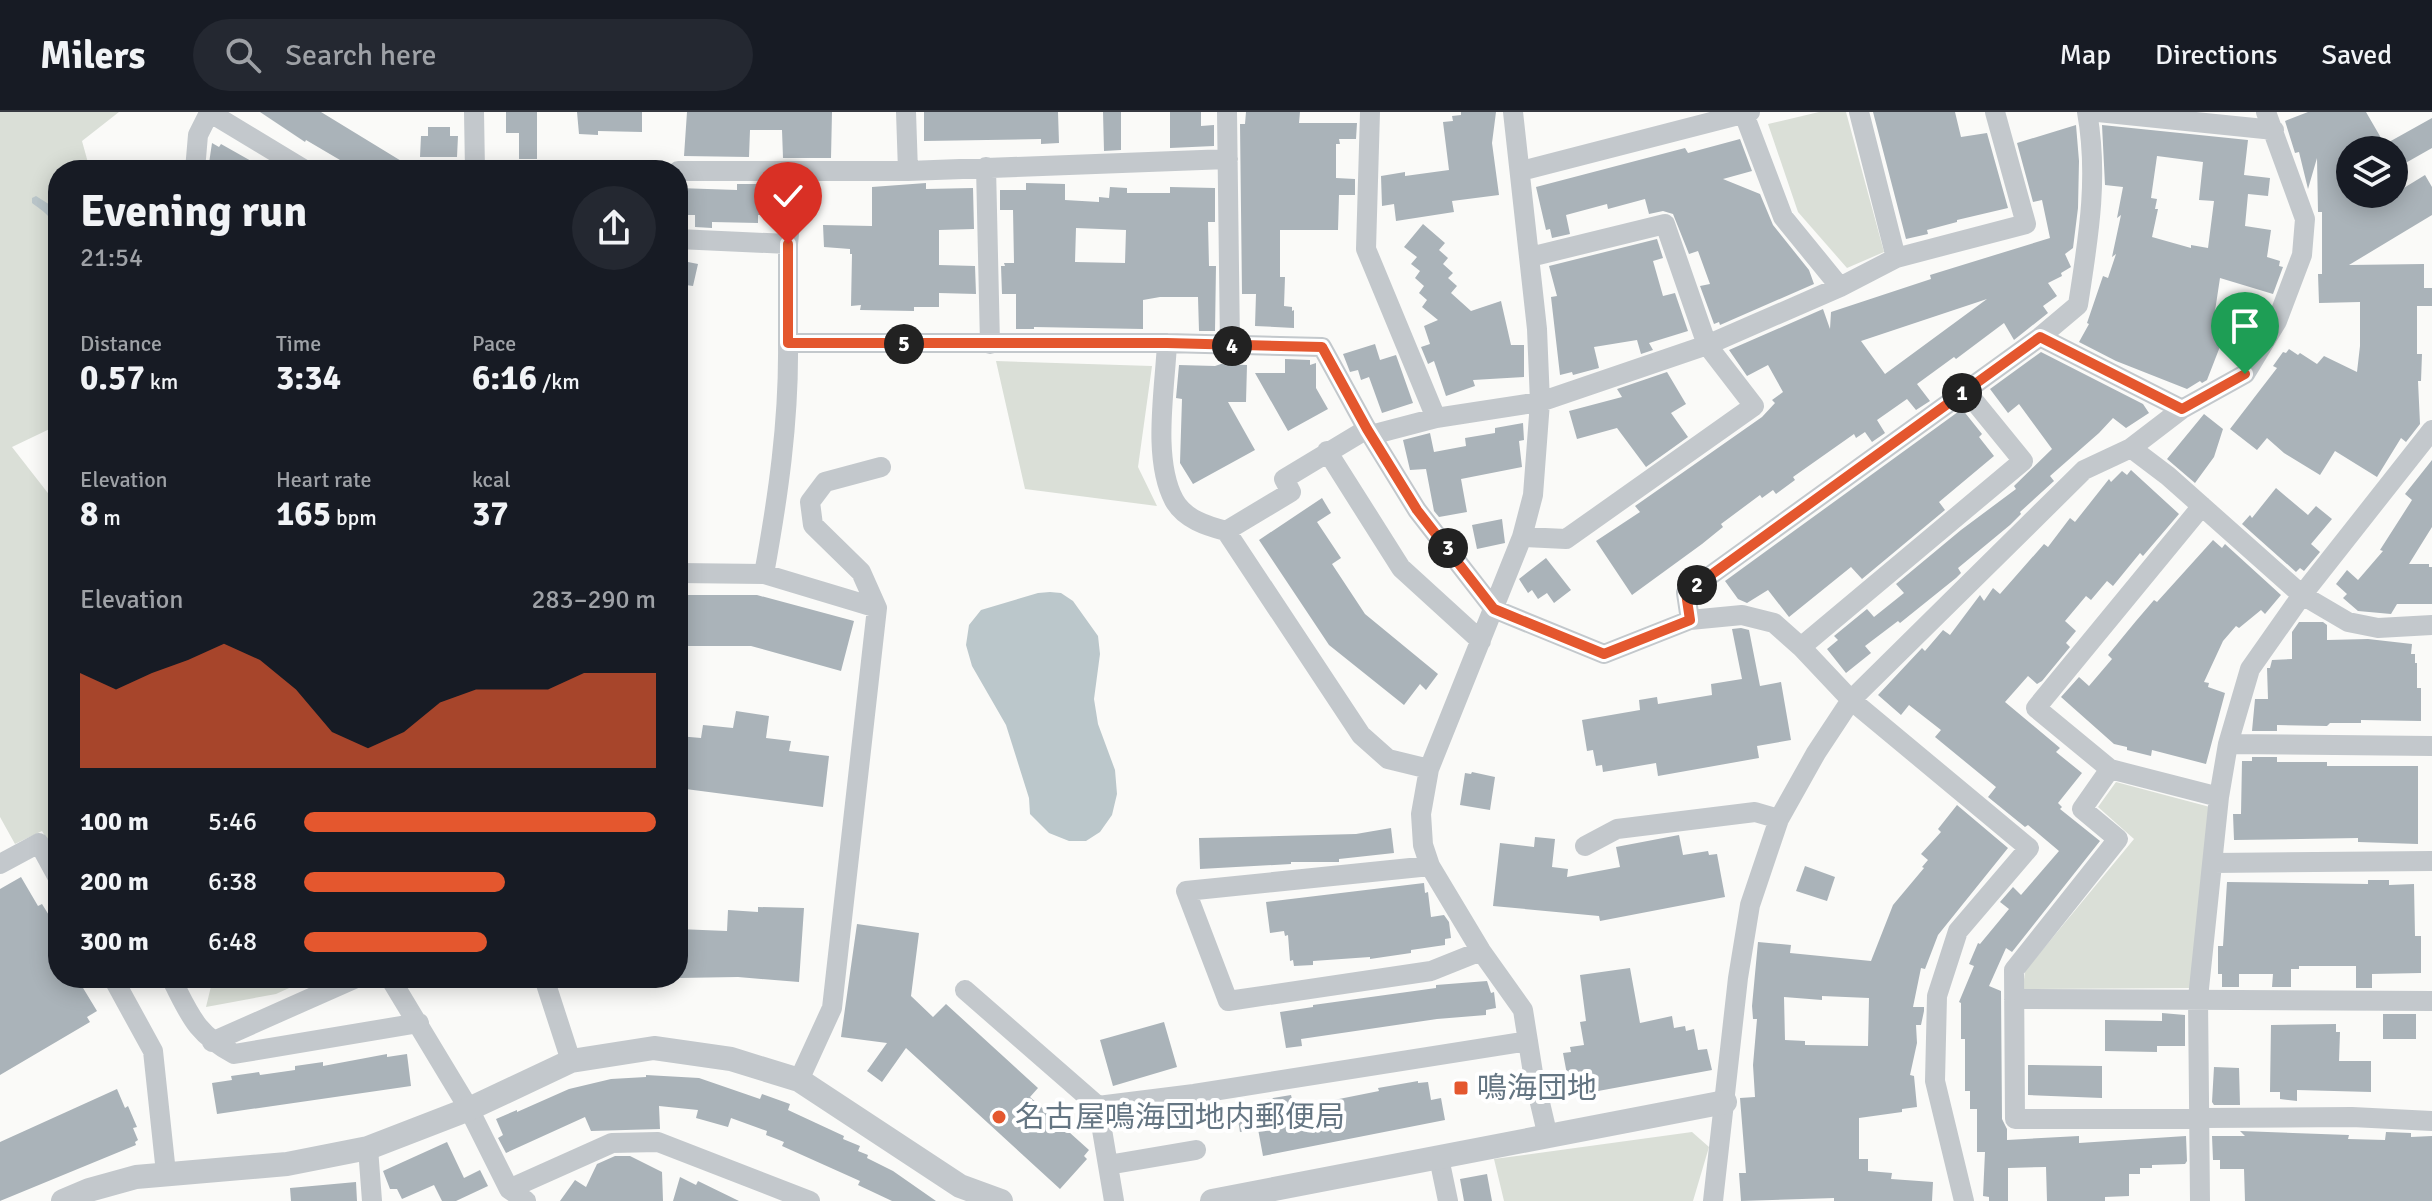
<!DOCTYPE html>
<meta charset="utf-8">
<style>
body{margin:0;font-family:Signika,"Noto Sans JP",sans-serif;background:#242831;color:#f1f3f6;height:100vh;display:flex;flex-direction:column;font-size:30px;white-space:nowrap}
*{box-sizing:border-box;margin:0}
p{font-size:26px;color:#9ea1a6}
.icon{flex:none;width:44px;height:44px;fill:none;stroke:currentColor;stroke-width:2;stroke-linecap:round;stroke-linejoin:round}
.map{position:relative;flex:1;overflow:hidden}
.panel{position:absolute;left:48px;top:48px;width:640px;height:828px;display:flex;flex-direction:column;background:#171b24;border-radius:32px;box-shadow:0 4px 20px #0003}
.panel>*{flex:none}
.buttons{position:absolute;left:2336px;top:24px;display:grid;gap:16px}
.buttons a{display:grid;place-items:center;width:72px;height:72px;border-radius:50%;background:#171b24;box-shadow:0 4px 20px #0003;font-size:40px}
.pin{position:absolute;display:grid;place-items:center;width:68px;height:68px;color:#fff;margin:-82px -34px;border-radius:50% 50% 50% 0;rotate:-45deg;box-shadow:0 0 8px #0007}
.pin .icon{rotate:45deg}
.km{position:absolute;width:40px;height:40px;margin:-20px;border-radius:50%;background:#222;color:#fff;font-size:22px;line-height:40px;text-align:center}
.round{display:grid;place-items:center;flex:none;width:84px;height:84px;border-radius:42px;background:#242831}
.summary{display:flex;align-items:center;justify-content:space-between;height:136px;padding:0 32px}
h1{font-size:44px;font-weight:700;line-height:60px}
.stats{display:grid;grid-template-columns:repeat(3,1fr);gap:12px;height:136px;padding:8px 32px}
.stats div{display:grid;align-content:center}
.stats b{font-size:34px;font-weight:700}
.stats small{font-size:22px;font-weight:400}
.stats p{font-size:22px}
.chart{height:224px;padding:16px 32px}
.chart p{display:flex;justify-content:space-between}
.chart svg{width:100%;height:144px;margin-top:8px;fill:#e4572e;opacity:.7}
ul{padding:0 32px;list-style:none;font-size:26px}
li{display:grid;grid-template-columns:128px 96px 1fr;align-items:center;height:60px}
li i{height:20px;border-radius:10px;background:#e4572e}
header{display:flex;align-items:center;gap:48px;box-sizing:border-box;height:112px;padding:0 40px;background:#171b24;border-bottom:2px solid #363941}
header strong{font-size:38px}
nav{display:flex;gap:44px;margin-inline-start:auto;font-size:28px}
.search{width:560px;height:72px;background:#242831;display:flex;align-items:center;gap:20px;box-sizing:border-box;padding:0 28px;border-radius:44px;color:#9ea1a6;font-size:30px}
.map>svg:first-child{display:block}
.green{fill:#dadfd7}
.water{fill:#bbc7cb}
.building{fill:#aab3b9;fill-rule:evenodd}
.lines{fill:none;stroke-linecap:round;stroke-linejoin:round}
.minor{stroke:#c3c8cc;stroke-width:20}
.tertiary{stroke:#c3c8cc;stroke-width:24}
.route-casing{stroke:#fff;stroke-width:16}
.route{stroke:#e4572e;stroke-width:10}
.poi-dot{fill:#e4572e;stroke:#fff;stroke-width:3}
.labels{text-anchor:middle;stroke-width:8;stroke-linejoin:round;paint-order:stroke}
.poi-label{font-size:30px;fill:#657683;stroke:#fff;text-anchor:start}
</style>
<header>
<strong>Milers</strong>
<div class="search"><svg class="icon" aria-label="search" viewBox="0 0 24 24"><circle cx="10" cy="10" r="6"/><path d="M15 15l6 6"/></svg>Search here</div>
<nav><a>Map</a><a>Directions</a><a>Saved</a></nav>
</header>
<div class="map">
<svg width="2432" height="1089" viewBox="0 0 2432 1089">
<rect width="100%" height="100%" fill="#fafaf8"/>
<!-- green -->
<path class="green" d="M0,0H119L82,29L90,58H58V313L12,335L58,394V747L42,719L15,732L0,705Z
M1819,0H1846L1884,140L1847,156L1798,100L1768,12Z
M996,249L1152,254L1138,355L1157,394L1025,377Z
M2116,670L2210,695L2194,876L2023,877L2025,859L2134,727L2098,695Z
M213,866H311L276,882L206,895Z
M1692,1020L1709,1035L1693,1089H1504L1494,1047Z"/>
<!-- water -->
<path class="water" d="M36,84L58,98V149C49,136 58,117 48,104C44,99 37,95 32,91V86Z
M1050,480L1061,481L1073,489L1098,524L1100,542L1094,587L1098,612L1115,658L1117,682L1112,703L1100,720L1086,729H1069L1049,721L1030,702L1029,686L1006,613L972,554L966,533L969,513L981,498L1038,481Z"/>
<!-- building -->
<path class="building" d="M260,0H321L416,58H357L306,28L305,30Z
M506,0H537V47H519V21H506Z
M577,0H642V20L598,19V23L579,22Z
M687,0H832L831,46H783L782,18H750L749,45L684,44Z
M924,0H1058L1059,31L1041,32V27L924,29Z
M1103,0H1121V38L1104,39Z
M1170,0H1201V14L1214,13V34L1170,36Z
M1246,0H1300L1299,11H1357L1356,27H1339L1340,32H1336V66L1355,67V83H1339L1338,118H1280V165H1285L1284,194L1292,195V199L1294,198V216L1255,214L1256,182H1242L1240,12H1245Z
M1461,0H1496L1492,31L1499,83L1452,89L1454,100L1396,109L1394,92L1382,94L1381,64L1405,60V64L1449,58L1443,10L1453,9L1452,4L1461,3Z
M1873,0H1955L1961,25L1987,21L2008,96L1957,108V110L1927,118L1928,122L1906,127Z
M2308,0H2366L2388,38H2350V82H2394L2425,63L2432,75V103L2349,153L2424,152V176H2432V194H2417V242H2422L2421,269H2418L2420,312L2406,330L2401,326L2377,365L2335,339L2320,363L2284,341L2267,326L2257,338L2230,317L2277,256L2273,254L2283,240L2286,241L2289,237L2298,243L2300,241L2317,252L2324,244L2357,260L2360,234V190L2319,191L2318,162H2322V100H2318L2317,46L2308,77L2299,40L2295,41L2285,9Z
M2432,6V36L2402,53L2389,30Z
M2076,13L2079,49L2078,96L2073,136L2065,142L2071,155L2061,161L2062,164L2048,171L2057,184L2043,194L2048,201L2014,228L2004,211L1956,247L1954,245L1917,272L1930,289L1916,298L1907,287L1877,308L1885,321L1872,330L1865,320L1856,326L1854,322L1793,365L1795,368L1776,382L1773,378L1762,386L1760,383L1721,412L1723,415L1702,432L1632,483L1596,429L1640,400L1635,394L1762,305L1775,291L1772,288L1783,280L1768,253L1747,264L1729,238L1823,197L1830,217L1831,200L1931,167L1930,163L2050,126L2042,88L2033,90L2017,31ZM1987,187L1885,262L1861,229Z
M2102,13L2248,28L2244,63L2270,66L2268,84L2248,82L2245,114L2271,118L2267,145L2280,149L2279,154L2283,155L2273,182L2220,166L2215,199L2255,211L2250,229L2241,227L2238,237L2221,232L2207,268L2202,271L2200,269L2187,277L2116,249L2079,230L2089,212L2087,211L2103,164L2108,166L2116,142L2112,145L2121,103L2117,106L2123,75L2105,73ZM2157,44L2203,50L2199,88L2214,89L2208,136L2191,133V136L2152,125L2158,97H2155L2157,87L2151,86Z
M428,15H450V24H458L457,45H420L421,24H428Z
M1740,27L1752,59L1723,67L1760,82L1773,113L1809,158L1814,172L1720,213L1719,210L1714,212L1700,174L1710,172L1698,139L1689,142L1673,102L1663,99L1649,102L1645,87L1608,97L1607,92L1566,103L1570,122L1552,126L1550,117L1546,118L1536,75L1685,36L1688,41Z
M212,31L219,35L221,32L267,58H208Z
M926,71V77L973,76L974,117L939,118V153L975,154L976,182L939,181V195H914V199L860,198L861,193L851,194L852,142H850V137L824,135L823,113L872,114V75Z
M1026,71L1065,72V88L1099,90V85L1109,86L1110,75L1127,76V81H1170V75L1215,76V110H1208L1209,154H1216L1215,219H1199L1198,185H1160L1143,188V217L1034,215V217H1016V182H1002L1001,154H1005L1004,151H1014L1013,98H1000V78H1026ZM1076,116L1126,118L1125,151L1075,150Z
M737,72H781L778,103H758V111L712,110V116L695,115V103H678V76L737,78Z
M1423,112L1445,131L1439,138L1448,146L1443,152L1453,161L1448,166L1457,174L1451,181L1471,199L1501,189L1511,233H1524V265L1473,268L1475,274L1446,284L1434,249L1428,252L1421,235L1430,232L1424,214L1438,208L1422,195L1427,188L1419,181L1424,174L1415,166L1420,159L1411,152L1417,145L1404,135Z
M1657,127L1663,146L1653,149L1663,184L1675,181L1688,219L1649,231L1653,238L1641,242L1637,228L1594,235L1599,256L1573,263L1572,260L1560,263L1551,185L1557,184L1549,154Z
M678,148L698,152L693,174L678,172Z
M1375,232L1380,248L1396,243L1413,291L1382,301L1369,265L1361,268L1358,258L1350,260L1343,242Z
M2041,240L2143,292L2149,301L2126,316L2113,306L2099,321L2050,364L2054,369L2020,400L2021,402L2010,413L1958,456L1961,461L1956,466L1900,511L1898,509L1865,534L1871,541L1846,561L1827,537L1838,528L1834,524L1867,497L1874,505L1904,481L1896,472L1961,418L2016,377L2014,374L2052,337L2019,292L2008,301L1990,277Z
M1285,247L1310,248V253L1316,251V276L1328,297L1288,319L1255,261H1285Z
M1221,252L1247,253L1246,290H1228L1255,338L1193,372L1180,351L1182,287L1176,286L1179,253L1215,254Z
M1667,260L1686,292L1671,301L1688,325L1646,355L1617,316L1577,327L1569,299L1622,285L1617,277Z
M1962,297L1982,322L1979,325L1994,344L1939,390L1945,398L1862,467L1851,455L1789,505L1768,478L1747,491L1738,487L1725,469Z
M2204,302L2223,317L2214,345L2195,371L2167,347Z
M1523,311L1524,328L1519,329L1522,355L1461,367L1467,400L1439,405L1434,399L1426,357L1410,358L1403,328L1430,321L1434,340L1466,334L1465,326L1495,321V316Z
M2432,348V415L2409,452H2429V455H2432V492H2397L2391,502L2358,499L2343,486L2347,482L2336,472L2347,458L2358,468L2383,439L2380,438L2412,388L2405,382Z
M2131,358L2179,402L2143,444L2140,441L2113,474L2107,469L2091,488L2086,484L2065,509L2076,519L2066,531L2070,535L2042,569L2037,572L2028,564L2005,590L2060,636L2056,640L2082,661L2058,691L2062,695L2060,697L2100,729L2012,840L2006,836L1989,874L2001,879L2002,1007L2007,1017V1028L2079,1024V1031L2186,1024L2187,1049L2185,1052L2152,1053V1056H2140V1062H2129V1084L2105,1085V1089H2047L2046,1055L2008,1056V1089H1989V1085L1983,1084L1985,1040H1977V997H1970V979H1965V927H1961V891L1959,890L1974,854L1969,852L1978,831L1980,832L2009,797L2000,790L2013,775L2021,783L2059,739L2028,713L2025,715L1988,685L1996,675L1935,625L1941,618L1909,593L1901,603L1878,583L1922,536L1925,539L1943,518L1950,523L1980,483L1984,489L1993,476L2000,482L2044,432L2048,435L2070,406L2075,410L2109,367L2111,370L2122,359L2127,363Z
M2276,376L2308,403L2316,394L2332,407L2311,432L2320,440L2304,459L2300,456L2296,460L2242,412L2250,403L2252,406Z
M1322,386L1331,401L1317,410L1341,446L1332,452L1365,502L1438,562L1426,578L1420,572L1404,593L1329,533L1259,428Z
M1502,407L1505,431L1477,437L1472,413Z
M2213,428L2222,436L2225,432L2281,483L2265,502L2261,498L2239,516L2236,514L2223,529L2204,570L2209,571L2208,575L2225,581L2206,652L2152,638L2151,644L2127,638V635L2114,632L2061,585L2079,565L2089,574L2112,547L2108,543L2136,509L2154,488L2157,490Z
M1546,446L1571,478L1554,491L1547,481L1538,487L1532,478L1528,481L1519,467Z
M678,483H757L854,509L841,559L751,534H678Z
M2299,510H2323L2327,513V528L2368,527L2412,532L2411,542H2415V551H2417V576H2421V609L2361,608V611H2330L2327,614L2277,613V619H2252L2255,587H2268L2267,556H2270L2272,548L2292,547V520Z
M1741,516L1749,518L1760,574L1781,570L1791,628L1757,634L1759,646L1658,664L1656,651L1603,660L1602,653L1596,654L1593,638L1587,639L1582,608L1640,598L1639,588L1657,585L1658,592L1712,583L1711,572L1742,567L1732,517Z
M736,599L769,604L766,626L791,629L789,639L829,644L823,695L678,676V624L701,626L703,613L733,616Z
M2252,645H2277V650H2327V654H2418V732L2358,730V726L2234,728L2233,702H2241L2242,649H2252Z
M1472,660L1495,665L1490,698L1460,693L1465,661L1471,662Z
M1957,693L2008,736L1938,823L1925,857L1921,856L1913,895H1924V899L1921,913H1916L1917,931L1910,963L1914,964L1917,995L1902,997V1000L1859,1006V1047H1868V1059L1892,1061L1891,1067L1933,1070L1932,1089H1834V1086L1741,1089L1739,1061H1746L1740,986L1755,985L1753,953L1757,907H1753L1752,894L1758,830L1791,833L1790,841L1871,849L1893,793L1924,756L1922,755L1928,748L1921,742L1941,720L1938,717ZM1822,884L1869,886L1868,934L1805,933V929L1785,928L1784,885L1822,888Z
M1391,716L1394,741L1339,747V750H1291V752L1200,757L1199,726L1356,722Z
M1679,723L1683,743L1708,739L1709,743L1717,742L1725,785L1600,809L1599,804L1493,794L1500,731L1534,735L1535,725L1555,727L1552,755L1568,757L1567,765L1620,755L1616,735Z
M1805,754L1835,765L1827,789L1796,779Z
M21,765L38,794L42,792L55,813L50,816L58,830V866H77L97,899L87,905L90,910L0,963V777Z
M2368,768H2389V773L2414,772L2415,824H2421V861L2372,862V876H2356V854H2299V857H2291V875H2272L2273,862H2239V875H2222V862H2218V834H2223L2227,770L2368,772Z
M1424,771L1425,781L1428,780L1431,805L1444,803L1449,810L1451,826L1445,827V833L1411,838V841L1370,847V845L1313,849V853L1294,854L1293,848L1290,849L1288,823L1285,824L1284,819L1270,821L1266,790Z
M758,795L804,796L799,870L738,865L678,866V817L727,819L728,798L758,800Z
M857,812L919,821L911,884L933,905L946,892L1038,976L1030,985L1089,1038L1084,1044L1087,1047L1060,1077L906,936L882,970L867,959L887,931L841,925Z
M1630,856L1640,911L1672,904L1674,916L1685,914L1686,919L1694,917L1698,938L1707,937L1712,958L1571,984L1563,941L1571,940L1570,935L1584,933L1580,910L1586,909L1580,863Z
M1487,869L1491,881L1494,880L1496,896L1486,898V903L1437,907L1301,927L1302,934L1286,936L1280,900L1313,895V893L1436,876V873Z
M2162,901L2185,903V934H2157V940L2105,939V908L2162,909Z
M2383,902H2416V927H2383Z
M1164,910L1177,955L1113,974L1100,928Z
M2336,912V920H2340L2339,949H2371V980L2297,978V989L2280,987V980H2270L2271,913Z
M387,942V945L407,942L411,974L217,1002L212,971L232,968L231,964L259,960L260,963L295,958V954L323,950V954Z
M2028,953L2102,954V986L2028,983Z
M2214,955L2239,956L2240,993H2214L2212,990Z
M646,963L699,966L760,987L762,982L790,992L788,998L844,1024L843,1027L860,1034L858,1039L868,1043L867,1046L893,1059L936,1089H892L858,1073L860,1069L782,1034L784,1030L766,1023L767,1019L731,1006L728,1015L696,1006L698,998L659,994L660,1017L591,1019L585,1005L506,1041L498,1026L503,1023L496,1007L517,998V1000L569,977L611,967L646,965Z
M1418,969V971L1428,970L1431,988L1441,986L1445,1008L1263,1044L1258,1017L1240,1020L1237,1001L1268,995L1267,987L1291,983L1294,996L1379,979L1378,976Z
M117,977L125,996L128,994L137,1015L133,1016L138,1028L135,1030L136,1033L0,1089V1030Z
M2240,1019L2349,1023L2348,1027L2385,1028L2386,1020L2411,1021V1025L2432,1024V1089H2245L2244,1057H2220V1048H2213L2212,1024H2245Z
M447,1030L464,1066L480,1058L488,1074L456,1089H442L434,1073L402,1087L397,1077H390L383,1059Z
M615,1044H630L662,1060L663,1089H560L575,1068L586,1075L597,1052Z
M1487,1062L1492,1089H1464L1460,1067Z
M680,1065L696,1073L698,1069L739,1089H673Z
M356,1070L357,1089H291L290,1076Z"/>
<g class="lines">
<!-- minor -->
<path class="minor" d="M209,0L305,58
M474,0L475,58
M906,0L908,59
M1227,0L1230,234
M1370,0L1366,137L1436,306
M1513,0L1537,217L1540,290L1533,383L1522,425L1429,657L1421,702L1423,733L1430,754L1481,839L1523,898L1533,961L1548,1025
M1859,0L1896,146
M2098,0L2274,18
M1744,2L1783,105L1840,175
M986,55L990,232
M195,58L198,23L209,1
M475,58H497
M678,59H908L1228,47
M795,59L788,132V231H1167L1322,235L1367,317L1417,398L1494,497L1604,542L1690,508L1742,503L1774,511L1801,535L1851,588L2029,736L1958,819L1937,884L1935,969L1964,1089
M1521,59L1750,0
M678,127L788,132
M2040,225L2182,297
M1167,231C1165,277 1152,346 1174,388C1184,407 1207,414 1226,419L1361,623L1388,647L1429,657
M1371,323L1436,306L1540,290L1707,233L1840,175L1896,146L2026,112L1995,0
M2131,336L2168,364L2302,483L2348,510L2378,516L2432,513
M1327,339L1401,456L1481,529
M2202,394L2036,596L2110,657L2219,685
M1226,419L1291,380L1284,367L1367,317
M1522,425L1566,427L1754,294L1707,233L1665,112L1530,145
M678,461L764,462L877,496
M764,462C778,385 789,310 788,231
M1690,508L1686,481L2040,225L2078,193C2088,128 2099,66 2087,0
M1801,535L2023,349L1966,279
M2228,632L2432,634
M2110,657L2082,697L2118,727L2014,858L2015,1007L2352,1005L2432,1009
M1585,734L1617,717L1755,700L1779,707
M2213,751L2432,749
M0,752L39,731L58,766
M1430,754L1186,779L1228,889L1431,859L1481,839
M113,866L153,939L166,1061
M171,866C190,903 195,921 234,942L419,911
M390,866L469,997L509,1077L526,1089
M544,866L571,949
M965,878L1098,994
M2014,887L2432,889
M212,930L356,866
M799,968L832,896L877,496L861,460L813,413L810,390L825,370L881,355
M368,1036L372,1089
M1439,1046L1448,1089
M1108,1053L1196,1038
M509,1077L612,1031L658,1030L810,1089
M1114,1089L1098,994L1194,982L1528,929
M1713,1089L1738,866L1750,793L1779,707L1816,641L1851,588L2084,358L2131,336L2182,297L2245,262L2277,209L2302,143L2305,107L2266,0
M2200,1089L2198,886L2219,685L2228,632L2250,557L2302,483L2432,318"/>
<!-- tertiary -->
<path class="tertiary" d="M63,1089L89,1078L136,1065L287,1052L368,1036L469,997L571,949L654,936L731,947L799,968L960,1074L1001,1089
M1212,1089L1725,990"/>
</g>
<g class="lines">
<defs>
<path id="route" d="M788,132V231H1167L1322,235L1367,317L1417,398L1494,497L1604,542L1690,508L1686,481L2040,225L2182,297L2245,262"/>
</defs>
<!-- route casing -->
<use href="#route" class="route-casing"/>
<!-- route -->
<use href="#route" class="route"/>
</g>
<!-- markers -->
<g class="poi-dot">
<rect x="1453" y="968" width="16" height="16" rx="4"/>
<circle cx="999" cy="1005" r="8"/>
</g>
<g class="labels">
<!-- poi labels -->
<g class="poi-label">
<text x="1477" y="986">鳴海団地</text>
<text x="1015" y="1015">名古屋鳴海団地内郵便局</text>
</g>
</g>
</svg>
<div class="buttons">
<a><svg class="icon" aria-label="layers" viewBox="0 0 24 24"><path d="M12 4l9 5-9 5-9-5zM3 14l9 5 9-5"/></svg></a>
</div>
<div class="pin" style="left:2245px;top:262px;background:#1e9e55"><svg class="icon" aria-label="arrive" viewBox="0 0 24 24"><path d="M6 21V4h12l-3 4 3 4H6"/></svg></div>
<div class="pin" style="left:788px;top:132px;background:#d93025"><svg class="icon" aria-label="check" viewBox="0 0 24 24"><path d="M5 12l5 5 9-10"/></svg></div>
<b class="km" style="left:1962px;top:281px">1</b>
<b class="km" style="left:1697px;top:473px">2</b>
<b class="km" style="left:1448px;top:436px">3</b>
<b class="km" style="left:1232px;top:234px">4</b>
<b class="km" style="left:904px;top:232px">5</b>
<section class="panel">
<div class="summary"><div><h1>Evening run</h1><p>21:54</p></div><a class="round"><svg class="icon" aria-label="share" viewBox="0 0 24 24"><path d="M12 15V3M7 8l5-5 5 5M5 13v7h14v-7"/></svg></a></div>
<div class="stats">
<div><p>Distance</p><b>0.57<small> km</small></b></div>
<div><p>Time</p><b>3:34</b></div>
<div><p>Pace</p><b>6:16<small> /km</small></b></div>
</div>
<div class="stats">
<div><p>Elevation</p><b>8<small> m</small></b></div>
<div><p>Heart rate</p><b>165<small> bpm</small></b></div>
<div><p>kcal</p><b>37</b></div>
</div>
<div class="chart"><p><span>Elevation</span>283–290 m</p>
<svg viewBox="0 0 160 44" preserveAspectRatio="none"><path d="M0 44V15L10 20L20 15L30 11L40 6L50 11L60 20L70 33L80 38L90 33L100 24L110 20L120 20L130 20L140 15L150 15L160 15V44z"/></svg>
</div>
<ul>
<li><b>100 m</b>5:46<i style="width:100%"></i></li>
<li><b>200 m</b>6:38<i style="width:57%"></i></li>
<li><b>300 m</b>6:48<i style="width:52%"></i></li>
</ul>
</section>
</div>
